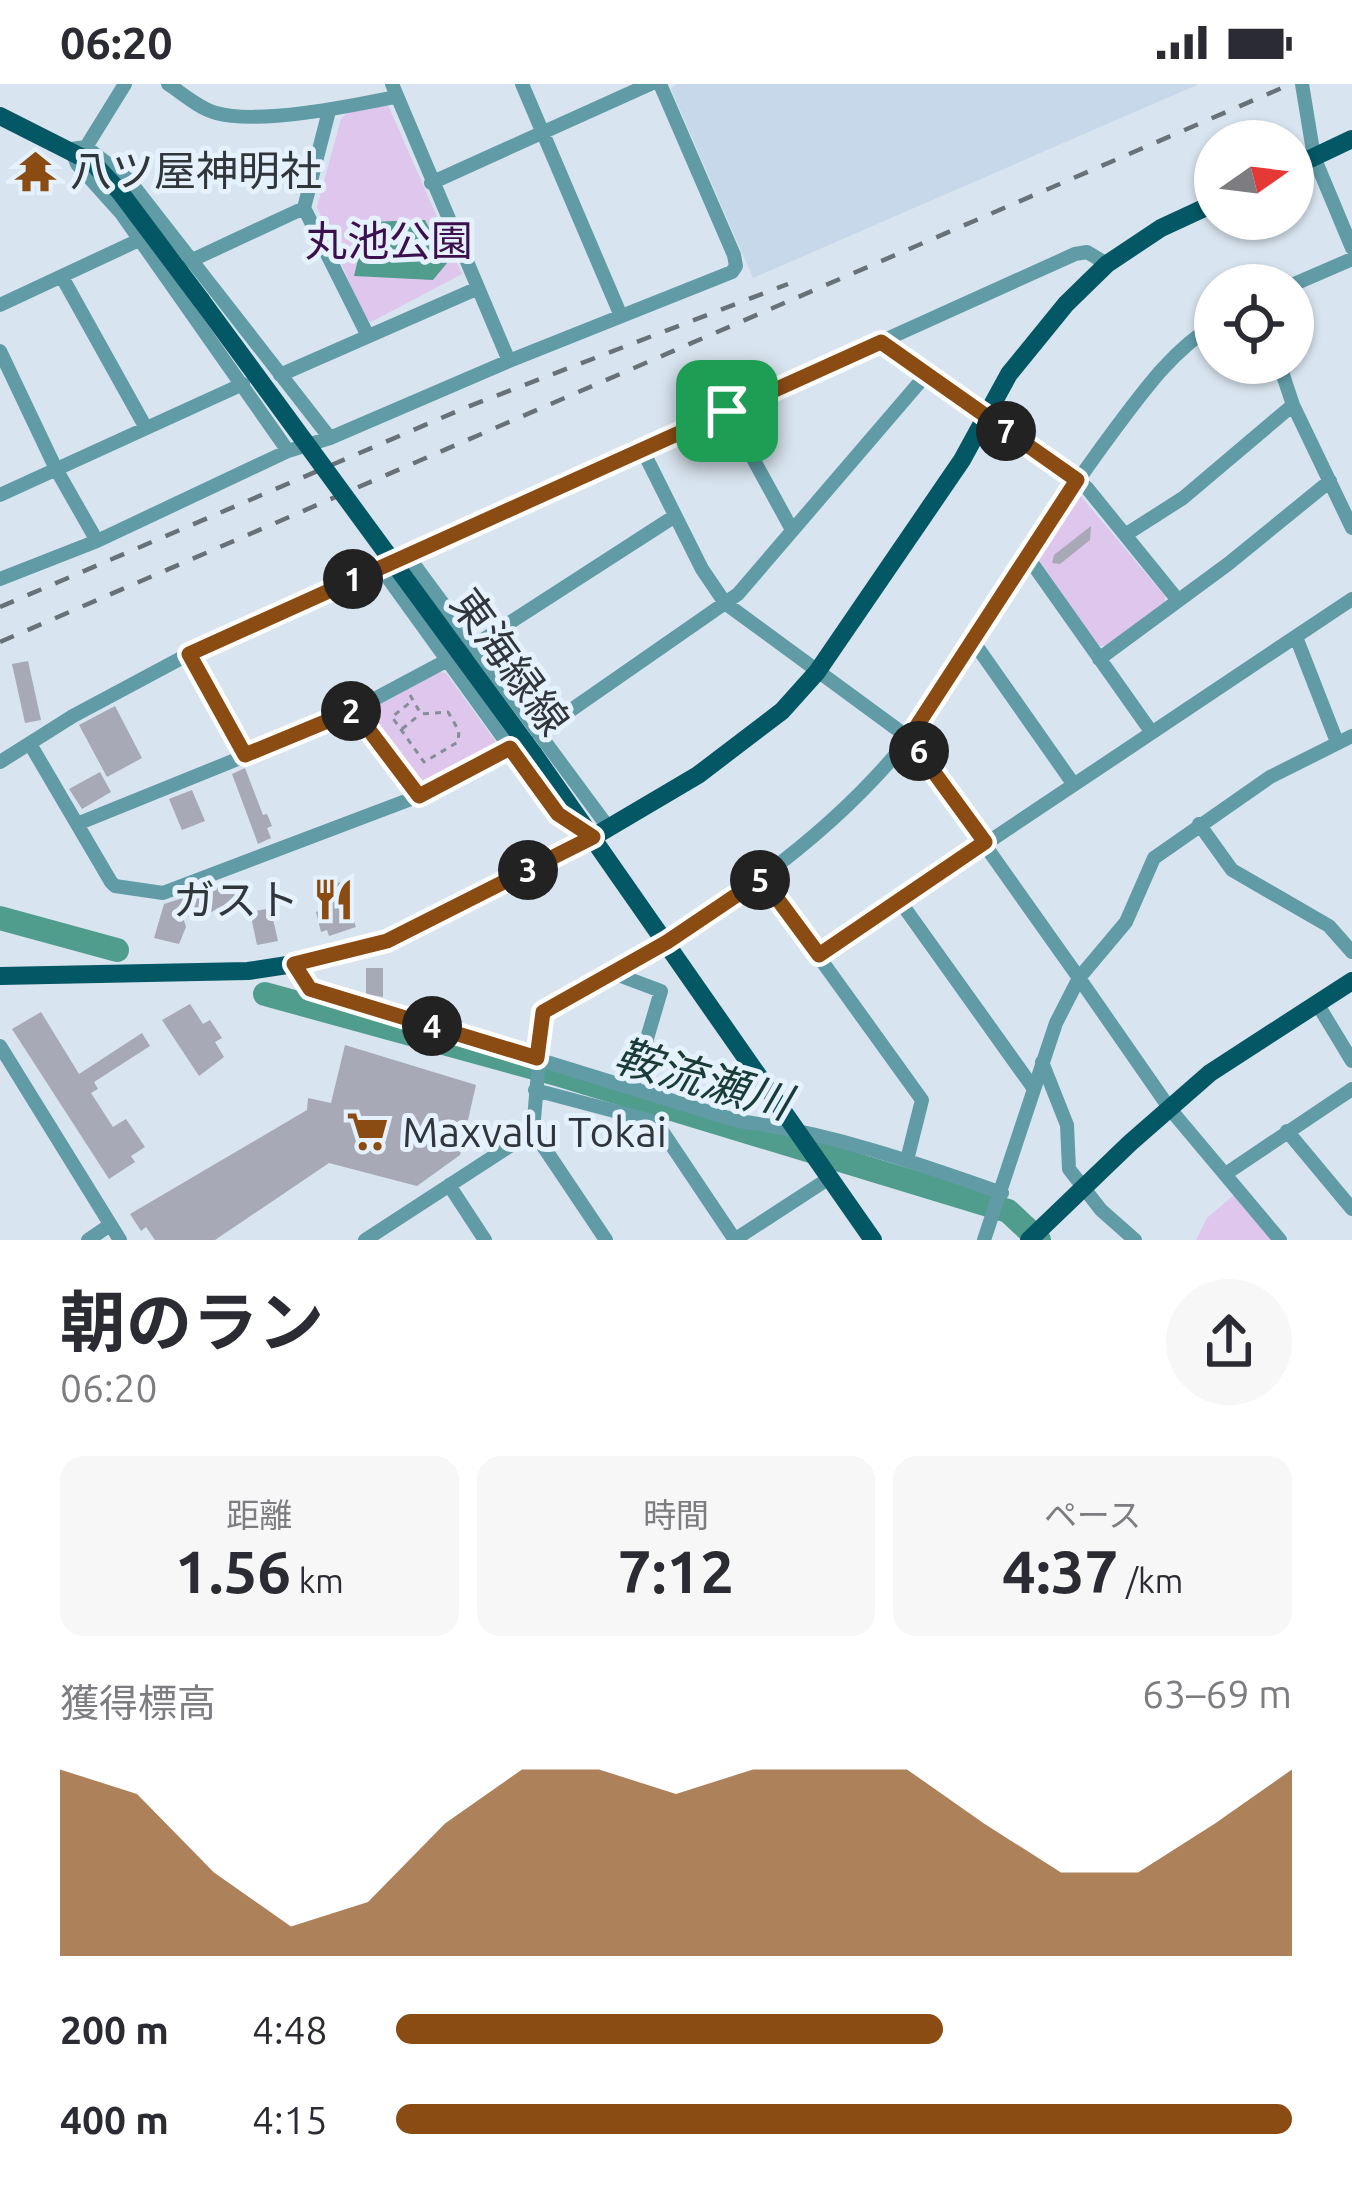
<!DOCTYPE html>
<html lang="ja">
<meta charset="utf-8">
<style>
body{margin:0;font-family:Ubuntu,"Noto Sans JP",sans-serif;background:#f7f7f7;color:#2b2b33;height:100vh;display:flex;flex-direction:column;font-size:45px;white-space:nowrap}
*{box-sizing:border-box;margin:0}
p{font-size:39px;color:#7c7c81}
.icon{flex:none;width:66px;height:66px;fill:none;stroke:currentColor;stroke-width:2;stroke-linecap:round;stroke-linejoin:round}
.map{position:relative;height:1156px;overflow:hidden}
.details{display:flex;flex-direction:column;background:#fff;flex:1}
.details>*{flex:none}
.needle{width:78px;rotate:76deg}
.controls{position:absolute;left:1194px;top:36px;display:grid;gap:24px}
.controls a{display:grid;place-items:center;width:120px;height:120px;border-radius:50%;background:#fff;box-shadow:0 3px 9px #0004;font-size:60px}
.pin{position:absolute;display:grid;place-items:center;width:102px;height:102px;color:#fff;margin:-51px;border-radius:24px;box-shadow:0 6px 18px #0006}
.km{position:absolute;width:60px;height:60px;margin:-30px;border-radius:50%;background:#222;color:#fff;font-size:33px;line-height:60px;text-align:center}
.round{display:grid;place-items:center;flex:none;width:126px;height:126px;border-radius:63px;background:#f7f7f7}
.head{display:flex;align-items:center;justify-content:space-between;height:204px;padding:0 60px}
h1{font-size:66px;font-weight:700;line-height:90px}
.stats{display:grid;grid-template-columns:repeat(3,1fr);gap:18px;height:204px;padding:12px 60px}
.stats div{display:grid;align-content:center;border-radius:24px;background:#f7f7f7;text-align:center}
.stats b{font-size:60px;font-weight:700}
.stats small{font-size:33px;font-weight:400}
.stats p{font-size:33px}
.chart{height:336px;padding:24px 60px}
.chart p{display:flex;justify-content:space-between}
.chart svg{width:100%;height:216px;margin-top:12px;fill:#8b4c13;opacity:.7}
ul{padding:0 60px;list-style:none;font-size:39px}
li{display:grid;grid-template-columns:192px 144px 1fr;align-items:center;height:90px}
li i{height:30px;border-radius:15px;background:#8b4c13}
.status{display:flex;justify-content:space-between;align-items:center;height:84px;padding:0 60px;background:#fff;direction:ltr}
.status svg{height:33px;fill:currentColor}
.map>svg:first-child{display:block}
.built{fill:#c6d8e9}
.green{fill:#dfc6ec}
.water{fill:#509d8d}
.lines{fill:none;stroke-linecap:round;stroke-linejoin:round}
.river{stroke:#509d8d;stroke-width:24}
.building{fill:#a7a9b7}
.path{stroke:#858e96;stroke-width:3;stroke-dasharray:6 6;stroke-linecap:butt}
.minor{stroke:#609ba6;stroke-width:14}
.major{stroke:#045764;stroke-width:18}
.rail{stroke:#697178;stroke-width:4.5;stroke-dasharray:15 15;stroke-linecap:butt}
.major-bridge{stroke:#045764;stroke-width:18}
.route-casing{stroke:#fff;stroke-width:24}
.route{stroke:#8b4c13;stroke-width:15}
.labels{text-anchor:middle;stroke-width:10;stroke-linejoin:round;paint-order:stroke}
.poi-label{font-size:42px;fill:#31363b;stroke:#e5f1fd;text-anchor:start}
.park-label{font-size:42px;fill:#3c104e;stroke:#e5f1fd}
.street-label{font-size:42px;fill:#31363b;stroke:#e5f1fd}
.water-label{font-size:45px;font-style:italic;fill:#193d36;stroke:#e5f1fd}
</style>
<div class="status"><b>06:20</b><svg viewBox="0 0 49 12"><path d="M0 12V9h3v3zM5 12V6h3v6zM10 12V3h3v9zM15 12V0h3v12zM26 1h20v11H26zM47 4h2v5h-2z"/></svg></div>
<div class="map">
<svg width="1352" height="1156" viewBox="0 0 1352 1156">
<rect width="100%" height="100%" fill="#d8e4ef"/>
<!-- built -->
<path class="built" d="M676,0H1199L753,194L671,5Z"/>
<!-- green -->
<path class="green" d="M388,21L462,190L371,238L365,234L317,123L341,35L347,29Z
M1079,410L1165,512V518L1105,562H1097L1037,473L1074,412Z
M439,588L446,589L496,658V667L418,702L366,633L370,626Z
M1240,1106L1280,1156H1196L1207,1134Z"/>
<!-- water -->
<path class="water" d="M425,136L447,179L433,196L354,192L367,138Z"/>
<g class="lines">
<!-- river -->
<path class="river" d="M0,834L117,866
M265,910L560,991L1008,1127L1039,1156"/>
</g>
<!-- building -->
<path class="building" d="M1091,442L1090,456L1060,480L1052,479L1054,471Z
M28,577L41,636L25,639L12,580Z
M115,622L142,674L107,693L79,641Z
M245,684L263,731L267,730L272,742L267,744L271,754L258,760L232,690Z
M100,688L111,708L82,725L69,705Z
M192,706L205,737L182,746L169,715Z
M340,798L356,843L329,852L327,846L321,848L316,828L322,826L316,807Z
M230,799L237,816L207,830L183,833L186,843L179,860L154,854L164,820Z
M266,825L268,836L273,835L278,857L257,861L250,828Z
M366,884H383V913L366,910Z
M190,920L203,940L210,936L222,954L215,958L224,973L199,992L162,936Z
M41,928L79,990L142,949L150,962L94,998L98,1005L91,1009L113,1043L126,1035L145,1063L131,1072L135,1078L109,1095L12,945Z
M345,961L476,1001L460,1071L417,1102L329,1079L215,1156H155L146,1143L141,1147L130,1130L307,1026L308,1014L331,1019Z"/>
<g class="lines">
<!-- path -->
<path class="path" d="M410,611L421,630L448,628L459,647L458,658L424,678L392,633L413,616
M402,645L418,632"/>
<!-- minor -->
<path class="minor" d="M168,0C183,10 200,25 216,29C258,41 351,22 395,13
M392,0L509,277
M522,0L621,232
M1302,0L1314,73L1352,164
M329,27L304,124L368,252
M86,63L125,0
M431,99L650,0
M190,177L304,124
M62,193L146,344
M1292,201L1352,175
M0,221L139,156
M881,258L1087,404L1177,515
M0,267L56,385L97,457
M1279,279L1293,321L1352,444
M280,291L476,205
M727,327L791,444
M642,365L702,485L725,519L909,654L1079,894L1126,838L1154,774L1270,693L1352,652
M288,367L121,129L77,80L71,65L86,63L129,96L330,354
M0,411L243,300
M1125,451L1183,414L1293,321
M407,471L608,743
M1027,472L1150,646
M380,483L558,730L585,748
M0,495L97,457L288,367L330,354L509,277L732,188L736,182L734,171L660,0
M1296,553L1337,658
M973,557L1072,698
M189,570L245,671
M1099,575L1228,480L1330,397
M354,626L419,712
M538,649L738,510L925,292
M30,660L111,798L115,802L163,809L419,712L510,664
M0,678L73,632L189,570L1075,170L1087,168L1107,180
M77,740L339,634L472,563L675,432
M1199,740L1232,786L1329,842L1352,868
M762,794L922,1016L907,1076
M899,816L1034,1005
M819,871L1352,515
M294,880L310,905L738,1037C828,1048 917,1079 1002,1109
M613,889L661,907L633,1002
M1318,921L1352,977
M0,962L120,1156
M1042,978L1067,1041L1069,1085L1101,1126L1135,1156
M535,1006L656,1038L735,1156
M1287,1047L1352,1125
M1227,1089L1352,1005
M449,1101L485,1156
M88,1156L110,1141
M365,1156L533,1047
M606,1156L533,1047L543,928C677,853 809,778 907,657C939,617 965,570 992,527C1031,465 1071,404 1115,345C1145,305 1172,267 1215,240
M734,1156L831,1093
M984,1156L1056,939L1079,894L1170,1025L1280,1156"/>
<!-- major -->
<path class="major" d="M0,32L93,79L120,108L201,216
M1293,83L1352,55
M533,669L873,1156
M0,892L248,887L294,880L387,857L593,753L698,691L782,627L817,588L962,376L1009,290L1066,220L1107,180L1161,144L1215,119
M1029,1156L1130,1059L1210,989L1352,897"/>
<!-- rail -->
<path class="rail" d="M0,523L467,323L788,200
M0,558L1291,0"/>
<!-- major-bridge -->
<path class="major-bridge" d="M201,216L533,669"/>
</g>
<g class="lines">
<defs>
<path id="route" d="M881,258L1077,396L909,654L985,758L819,871L762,794L667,858L543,928L537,974L310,905L294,880L387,857L593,753L558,730L510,664L419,712L354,626L245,671L189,570Z"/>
</defs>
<!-- route casing -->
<use href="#route" class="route-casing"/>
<!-- route -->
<use href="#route" class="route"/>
</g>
<!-- icons -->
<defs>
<symbol id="temple-bare" viewBox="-9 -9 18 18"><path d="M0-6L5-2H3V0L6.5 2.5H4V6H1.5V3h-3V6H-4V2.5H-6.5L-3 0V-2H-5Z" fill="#8b4c13" stroke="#e5f1fd" stroke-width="2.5" paint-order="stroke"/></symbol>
<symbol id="restaurant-bare" viewBox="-9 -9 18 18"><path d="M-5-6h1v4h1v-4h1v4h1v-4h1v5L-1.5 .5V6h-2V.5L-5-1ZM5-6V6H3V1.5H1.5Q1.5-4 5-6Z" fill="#8b4c13" stroke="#e5f1fd" stroke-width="2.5" paint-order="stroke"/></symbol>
<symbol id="supermarket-bare" viewBox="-9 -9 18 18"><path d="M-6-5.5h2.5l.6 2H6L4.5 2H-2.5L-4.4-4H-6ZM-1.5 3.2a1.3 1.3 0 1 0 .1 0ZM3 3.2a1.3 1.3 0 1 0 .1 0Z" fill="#8b4c13" stroke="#e5f1fd" stroke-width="2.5" paint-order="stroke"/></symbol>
</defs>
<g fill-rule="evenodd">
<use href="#temple-bare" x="6" y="58" width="59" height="59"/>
<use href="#restaurant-bare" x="304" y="786" width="59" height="59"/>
<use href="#supermarket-bare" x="338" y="1018" width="59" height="59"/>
</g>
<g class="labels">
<!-- poi labels -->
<g class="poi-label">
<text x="70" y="102">八ツ屋神明社</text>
<text x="299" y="831" text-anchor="end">ガスト</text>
<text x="402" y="1063">Maxvalu Tokai</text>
</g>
<!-- park labels -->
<g class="park-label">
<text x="389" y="172">丸池公園</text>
</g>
<!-- street labels -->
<g class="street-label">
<text transform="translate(510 578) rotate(54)" y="15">東海緑線</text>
</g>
<!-- water labels -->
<g class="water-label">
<text transform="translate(703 995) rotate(16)" y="16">鞍流瀬川</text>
</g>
</g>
</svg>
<div class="controls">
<a><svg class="needle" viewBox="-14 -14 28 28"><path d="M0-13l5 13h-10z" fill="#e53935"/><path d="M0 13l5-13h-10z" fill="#7c7c81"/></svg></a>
<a><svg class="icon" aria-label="locate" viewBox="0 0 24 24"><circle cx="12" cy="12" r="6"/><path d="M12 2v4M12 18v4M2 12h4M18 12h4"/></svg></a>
</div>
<div class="pin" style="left:727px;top:327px;background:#1e9e55"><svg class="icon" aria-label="arrive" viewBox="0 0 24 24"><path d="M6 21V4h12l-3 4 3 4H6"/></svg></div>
<b class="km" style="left:353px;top:495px">1</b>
<b class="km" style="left:351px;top:627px">2</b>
<b class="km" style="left:528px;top:786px">3</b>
<b class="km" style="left:432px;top:942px">4</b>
<b class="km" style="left:760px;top:796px">5</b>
<b class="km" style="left:919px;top:667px">6</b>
<b class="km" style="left:1006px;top:347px">7</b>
</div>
<section class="details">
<div class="head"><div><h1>朝のラン</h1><p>06:20</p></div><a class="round"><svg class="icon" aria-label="share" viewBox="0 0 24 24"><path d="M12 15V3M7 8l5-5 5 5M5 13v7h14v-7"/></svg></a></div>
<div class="stats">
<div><p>距離</p><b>1.56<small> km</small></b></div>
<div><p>時間</p><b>7:12</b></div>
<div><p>ペース</p><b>4:37<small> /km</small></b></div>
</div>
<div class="chart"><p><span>獲得標高</span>63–69 m</p>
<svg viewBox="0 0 160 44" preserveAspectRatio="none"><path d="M0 44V6L10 11L20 27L30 38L40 33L50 17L60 6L70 6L80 11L90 6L100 6L110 6L120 17L130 27L140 27L150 17L160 6V44z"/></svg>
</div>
<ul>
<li><b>200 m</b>4:48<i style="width:61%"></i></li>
<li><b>400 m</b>4:15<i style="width:100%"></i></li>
</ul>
</section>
